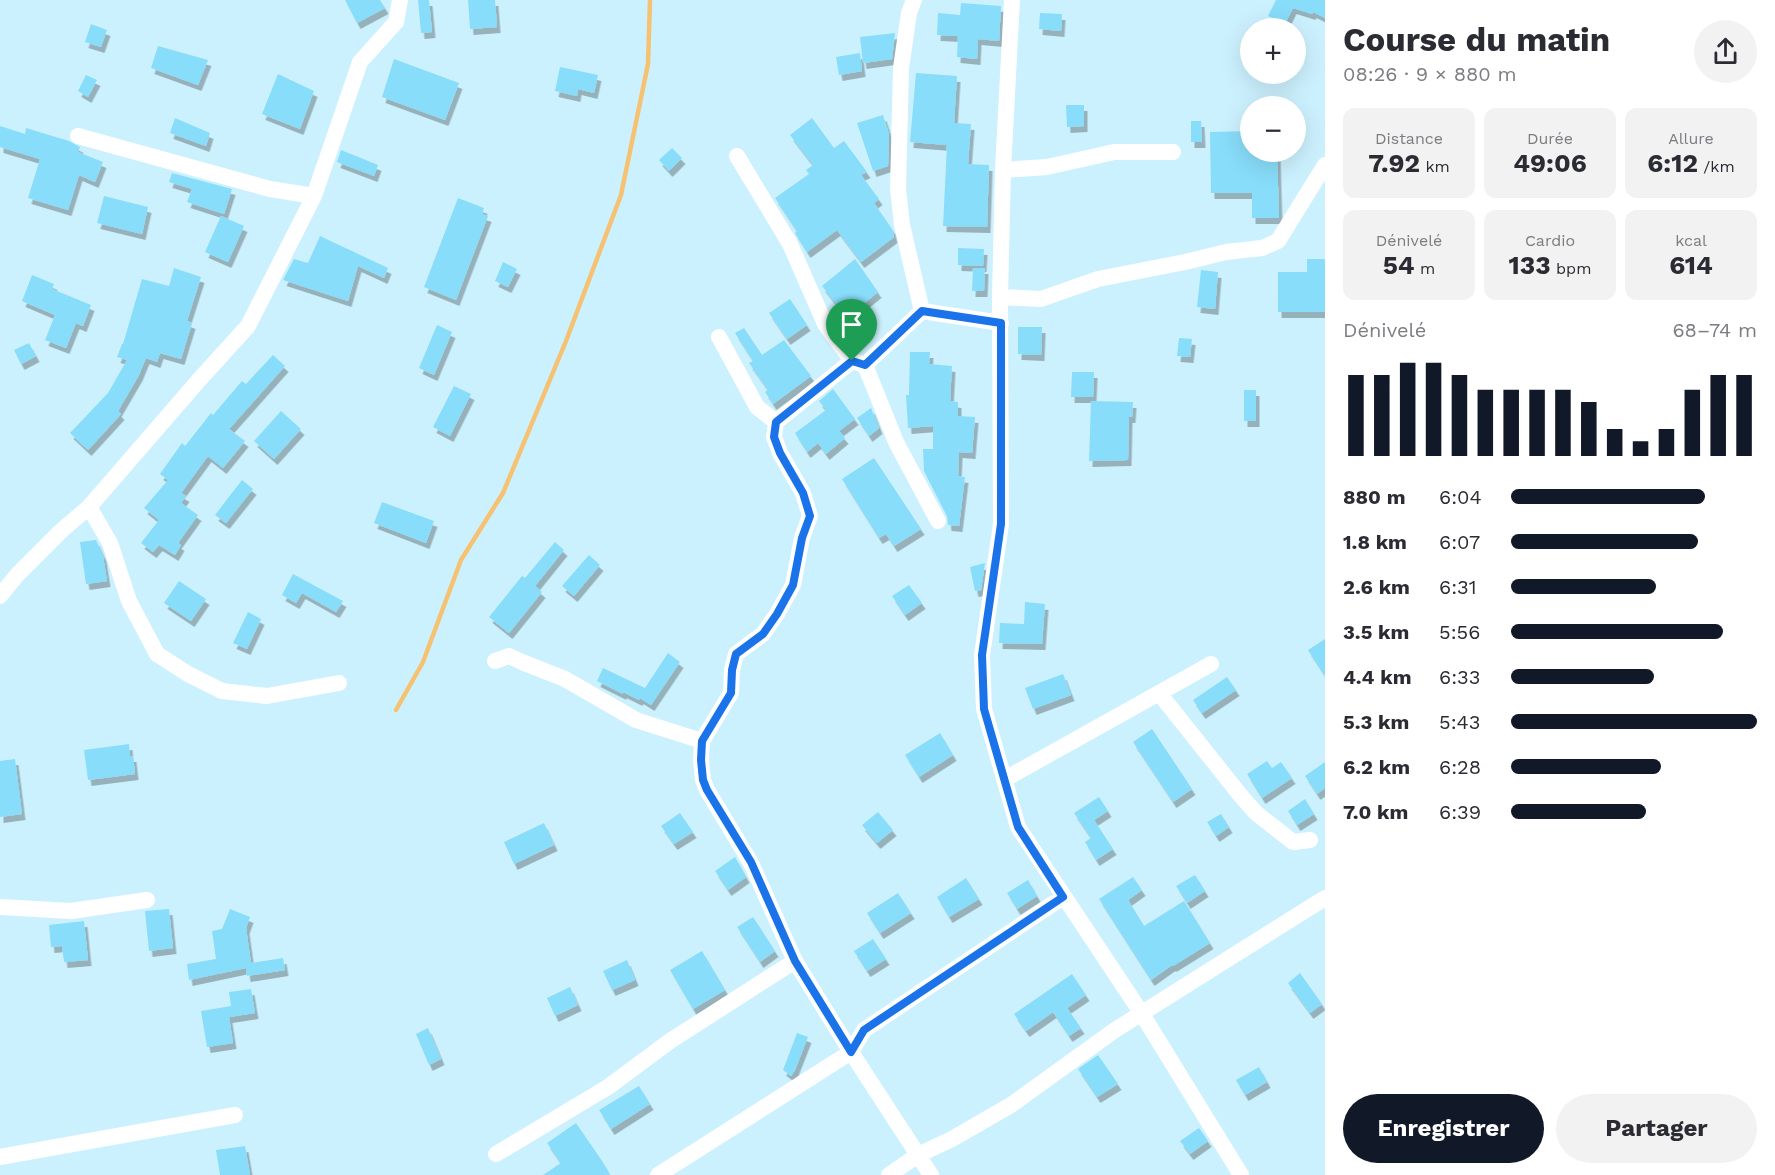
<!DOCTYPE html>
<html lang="fr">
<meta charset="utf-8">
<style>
body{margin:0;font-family:"Work Sans",sans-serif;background:#f2f2f3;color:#2b2b33;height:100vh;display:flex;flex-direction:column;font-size:22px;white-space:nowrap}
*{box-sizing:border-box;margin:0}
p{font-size:20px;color:#7c7c81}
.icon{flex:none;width:33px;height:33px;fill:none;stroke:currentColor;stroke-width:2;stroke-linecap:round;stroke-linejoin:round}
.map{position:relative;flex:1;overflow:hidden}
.sheet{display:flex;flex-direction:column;background:#fff;width:450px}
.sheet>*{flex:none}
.fabs{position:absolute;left:1240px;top:18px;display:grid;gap:12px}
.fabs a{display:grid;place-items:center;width:66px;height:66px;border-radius:50%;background:#fff;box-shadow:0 6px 24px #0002;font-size:30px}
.pin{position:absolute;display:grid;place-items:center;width:51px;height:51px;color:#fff;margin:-62px -26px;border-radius:50% 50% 50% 0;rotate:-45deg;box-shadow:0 0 6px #0007}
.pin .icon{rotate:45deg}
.round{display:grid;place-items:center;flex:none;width:63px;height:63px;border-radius:32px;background:#f2f2f3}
.summary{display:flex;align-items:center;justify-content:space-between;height:102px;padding:0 18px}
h1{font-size:33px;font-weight:700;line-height:45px}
.figures{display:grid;grid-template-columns:repeat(3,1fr);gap:9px;height:102px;padding:6px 18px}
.figures div{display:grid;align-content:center;border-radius:12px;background:#f2f2f3;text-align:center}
.figures b{font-size:26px;font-weight:700}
.figures small{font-size:16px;font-weight:400}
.figures p{font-size:16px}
.chart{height:168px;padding:12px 18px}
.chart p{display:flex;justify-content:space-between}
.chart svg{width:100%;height:108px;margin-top:6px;stroke:#111827;stroke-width:6}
.cta{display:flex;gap:12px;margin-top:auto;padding:12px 18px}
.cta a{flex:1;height:69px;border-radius:36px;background:#111827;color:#fff;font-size:24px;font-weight:700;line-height:69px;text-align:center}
.cta a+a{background:#f2f2f3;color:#2b2b33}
ul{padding:0 18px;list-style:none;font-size:20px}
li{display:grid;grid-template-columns:96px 72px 1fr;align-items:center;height:45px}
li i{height:15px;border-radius:8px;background:#111827}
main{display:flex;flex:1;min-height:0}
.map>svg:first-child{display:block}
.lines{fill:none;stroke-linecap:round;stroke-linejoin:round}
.stream{stroke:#f6c272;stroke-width:4.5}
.building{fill:#88ddfa;filter:url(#shadow)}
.minor{stroke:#fff;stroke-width:16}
.route-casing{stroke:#fff;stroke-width:12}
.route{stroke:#1a73e8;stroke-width:8}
</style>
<main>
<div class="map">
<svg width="1325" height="1175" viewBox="0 0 1325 1175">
<defs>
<filter id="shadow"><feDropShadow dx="3.5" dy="6" stdDeviation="0" flood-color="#0004"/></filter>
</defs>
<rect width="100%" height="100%" fill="#ccf1fe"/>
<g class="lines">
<!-- stream -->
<path class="stream" d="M396,710L423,662L461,560L503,493L566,341L621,195L648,64L650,0"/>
</g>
<!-- building -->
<path class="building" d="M345,0H380L385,8L357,23Z
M418,0H429L432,32L421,33Z
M468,0H495L497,27L470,29Z
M1276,0H1325V18L1313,12L1312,14L1293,8L1285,24L1268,16Z
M961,3L1001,6L999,41L978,39L977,59L957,57L958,36L937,35L938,13L960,15Z
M1040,13L1062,14L1061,31L1039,29Z
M91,24L107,30L101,47L85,42Z
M895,33L892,59L863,63L860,37Z
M158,46L208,60L198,85L151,68Z
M860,53L862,71L839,75L836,57Z
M394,59L459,83L445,120L382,97Z
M560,67L598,75L594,93L578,89L577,96L555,91Z
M916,73L957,76L954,123L971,124L968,164L989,165L987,227L943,226L947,145L910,142Z
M278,74L314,91L300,129L262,114Z
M86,75L97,80L88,97L78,91Z
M1066,105H1084V126L1067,127Z
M883,115L889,134L888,166L873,171L857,123Z
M175,118L210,133L206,146L170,133Z
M812,118L834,148L844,141L867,172L861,175L879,199L874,203L892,229L894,237L861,262L837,230L807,252L795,233L797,231L775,198L809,174L806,170L813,165L790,135Z
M1191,121H1201L1202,142H1191Z
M0,126L25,134L26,128L69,141L80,147L78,152L103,162L95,182L79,175L68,210L28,198L40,159L0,147Z
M1251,131V152H1277L1279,218H1252V193H1211L1210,132Z
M672,148L682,158L669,171L659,160Z
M341,150L378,165L374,176L337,162Z
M172,173L232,189L224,214L187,202L192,189L169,182Z
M104,196L148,207L142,234L97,223Z
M458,198L484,208L482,214L488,216L456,300L424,287Z
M221,216L244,226L228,262L205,252Z
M320,236L388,268L384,278L358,266L348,301L283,280L294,259L308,263Z
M958,248L984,249L983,266L958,265Z
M855,259L878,292L852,313L842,301L837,305L822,286Z
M1307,259H1325V312H1278V272H1307Z
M503,262L517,269L508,287L495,281Z
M174,268L201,277L187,321L192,323L181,359L160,353L157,362L146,358L139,375L118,411L121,414L88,450L70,433L108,393L127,360L117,357L122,344H123L142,279L169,286Z
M973,268H985L984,291H972Z
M1201,270L1218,272L1215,309L1197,307Z
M32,275L54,284L52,289L91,305L83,326L76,323L66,348L45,340L55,315L22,301Z
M790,299L807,325L787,339L769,313Z
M437,325L452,332L434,375L419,368Z
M1018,327H1042L1041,355L1018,354Z
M744,328L762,355L784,340L811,376L773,404L765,392L768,390L749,363L753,361L735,333Z
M1179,338L1192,339L1190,357L1177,356Z
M29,343L36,356L21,364L14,350Z
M910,352H930L929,364L952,366L950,401L958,402V416L975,417L972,453L959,452L958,476L965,477L959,526L948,525L947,516L924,471L923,449H933V426L908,428L906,395H909Z
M273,355L285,366L229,429L245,441L223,468L208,456L181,493L186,496L181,503L198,515L178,543L181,545L175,555L159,545L153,552L141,543L159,520L144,508L168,480L160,474L182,443L185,446L211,413L213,415L242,381L246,384Z
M1072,372H1094L1093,397H1071Z
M454,386L471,394L450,436L433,427Z
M833,389L855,419L839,431L845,438L826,454L818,443L807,452L795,433L826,410L819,401Z
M1244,390H1256V421H1244Z
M1091,401L1133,402L1132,417H1129L1128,460L1089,461Z
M871,408L879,428L869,436L857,418Z
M281,411L301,429L274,459L254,441Z
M874,458L921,529L894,546L886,534L879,538L842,479Z
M242,480L253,489L226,523L215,515Z
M382,502L434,521L426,543L374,523Z
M96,540L103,556L107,581L86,584L80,542Z
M555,542L564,550L535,586L542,592L509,633L489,617L522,576L525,578Z
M589,555L600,565L574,596L562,586Z
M985,563L981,590L975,591L970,567Z
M293,574L343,601L336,612L302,593L296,603L282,595Z
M179,581L206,599L191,621L164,603Z
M909,585L922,603L905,615L892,596Z
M1025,602L1045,604L1042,644L999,643L1000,623L1024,624Z
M248,612L261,619L247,649L233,643Z
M1325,639V676L1308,650Z
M668,653L680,662L651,705L640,698L639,700L623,692V694L597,681L603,668L645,688Z
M1063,674L1071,695L1033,709L1025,688Z
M1227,677L1236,690L1202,713L1193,700Z
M1152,729L1192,789L1173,802L1133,742Z
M940,733L953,755L919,777L905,755Z
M129,744L130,756H133L135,774L88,780L84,750Z
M15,759L22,814L0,817V761Z
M1267,761L1272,768L1281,762L1292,778L1262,798L1247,774Z
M1325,762V788L1317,794L1305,776Z
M1099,797L1108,811L1094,820L1113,849L1096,860L1085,842L1091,838L1074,813Z
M1305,799L1314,814L1297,825L1288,811Z
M878,812L893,830L877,843L862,825Z
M680,813L693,832L674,844L661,826Z
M1221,814L1229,827L1216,836L1207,822Z
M544,823L554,845L514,864L504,842Z
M735,857L746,877L728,890L715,871Z
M1195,875L1205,891L1187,903L1176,886Z
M1133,877L1142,890L1128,900L1144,926L1184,901L1210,943L1173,966L1172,965L1151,980L1099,899Z
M966,878L979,899L949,917L937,897Z
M1028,880L1037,896L1017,909L1007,893Z
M898,893L911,913L880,933L867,913Z
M169,909L173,948L149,951L145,911Z
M230,909L250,917L246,928L251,963L283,958L285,970L247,976L246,968L189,980L187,964L216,959L212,931L222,929Z
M753,917L775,951L760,962L737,927Z
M84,921L88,960L64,962L62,946L51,947L49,925Z
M873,939L886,959L867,971L854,951Z
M702,951L725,990L693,1009L670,970Z
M627,960L635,980L612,990L603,971Z
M1300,973L1322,1004L1310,1013L1288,983Z
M1072,974L1086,995L1067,1008L1081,1028L1069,1036L1053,1012L1026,1031L1014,1014Z
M570,987L578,1005L555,1016L547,998Z
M251,989L255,1013L229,1017L233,1043L207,1047L201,1011L231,1006L229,992Z
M428,1028L441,1059L429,1065L416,1034Z
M797,1033L808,1037L795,1070L791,1076L783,1070Z
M1098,1055L1118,1084L1097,1097L1078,1069Z
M1259,1067L1267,1082L1245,1095L1236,1080Z
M639,1086L650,1104L611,1129L599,1110Z
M576,1123L602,1161L610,1175H543L561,1163L547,1143Z
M1199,1128L1208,1141L1190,1154L1180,1141Z
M245,1146L250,1175H220L216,1150Z"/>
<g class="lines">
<!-- minor -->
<path class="minor" d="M914,0L909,13L901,68L898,189L902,225L922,311L1001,323
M1012,0L1003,170L1000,297L1001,524L982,655L984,709L1018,827L1142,1014L1241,1175
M78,136L270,189L314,196
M737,156L790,244L825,324L852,361L865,365
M1003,170L1047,167L1114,152H1173
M1000,297L1041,299L1098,279L1185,262L1226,252L1262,248L1278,241L1325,165
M719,337L757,407L776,422
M852,361L776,422L774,437L780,453L803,493L810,516L802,538L793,585L777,614L763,634L736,654L732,670L731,693L702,741L701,760L703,780L707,790L751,863L795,961L851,1052L931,1175
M865,365L896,442L938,521
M865,365L922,311
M89,507L110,543L129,601L157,654L188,674L222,691L267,696L339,683
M0,596L17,575L62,530L89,507L199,380L248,326L314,196L360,62L396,22L400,0
M495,661L509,656L522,662L565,679L636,720L702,741
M1159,693L1241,796L1256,813L1293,842L1310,840
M1005,779L1211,664
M0,907L71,911L147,900
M496,1154L608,1087L670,1041L795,961
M0,1157L235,1115
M658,1175L851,1052L864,1030L1063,897
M889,1175L918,1155L952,1139L1011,1105L1115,1030L1325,898"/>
</g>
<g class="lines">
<defs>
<path id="route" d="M922,311L1001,323V524L982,655L984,709L1018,827L1063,897L864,1030L851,1052L795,961L751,862L707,790L703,780L701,760L702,741L731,693L732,670L736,654L763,634L777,614L793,585L802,538L810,516L803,493L780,453L774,437L776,422L852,361L865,365Z"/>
</defs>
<!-- route casing -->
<use href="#route" class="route-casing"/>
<!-- route -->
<use href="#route" class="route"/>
</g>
</svg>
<div class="fabs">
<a>+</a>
<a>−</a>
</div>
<div class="pin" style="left:852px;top:361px;background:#1e9e55"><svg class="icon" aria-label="arrive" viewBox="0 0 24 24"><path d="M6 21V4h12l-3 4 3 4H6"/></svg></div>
</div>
<section class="sheet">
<div class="summary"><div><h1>Course du matin</h1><p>08:26 · 9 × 880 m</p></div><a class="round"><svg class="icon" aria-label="share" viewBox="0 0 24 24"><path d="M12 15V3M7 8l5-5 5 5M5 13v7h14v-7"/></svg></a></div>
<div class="figures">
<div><p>Distance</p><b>7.92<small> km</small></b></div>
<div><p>Durée</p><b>49:06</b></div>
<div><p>Allure</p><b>6:12<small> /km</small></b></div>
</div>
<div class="figures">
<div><p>Dénivelé</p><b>54<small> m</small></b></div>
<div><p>Cardio</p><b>133<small> bpm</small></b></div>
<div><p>kcal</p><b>614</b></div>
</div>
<div class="chart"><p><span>Dénivelé</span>68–74 m</p>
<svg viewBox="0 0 160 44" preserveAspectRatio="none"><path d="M5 44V11M15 44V11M25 44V6M35 44V6M45 44V11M55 44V17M65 44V17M75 44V17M85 44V17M95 44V22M105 44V33M115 44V38M125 44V33M135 44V17M145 44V11M155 44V11"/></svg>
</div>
<ul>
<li><b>880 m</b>6:04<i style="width:79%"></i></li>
<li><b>1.8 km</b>6:07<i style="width:76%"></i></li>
<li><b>2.6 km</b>6:31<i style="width:59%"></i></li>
<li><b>3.5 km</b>5:56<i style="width:86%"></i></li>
<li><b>4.4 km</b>6:33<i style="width:58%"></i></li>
<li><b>5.3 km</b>5:43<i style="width:100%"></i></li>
<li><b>6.2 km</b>6:28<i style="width:61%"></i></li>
<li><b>7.0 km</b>6:39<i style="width:55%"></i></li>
</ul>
<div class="cta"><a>Enregistrer</a><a>Partager</a></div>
</section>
</main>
